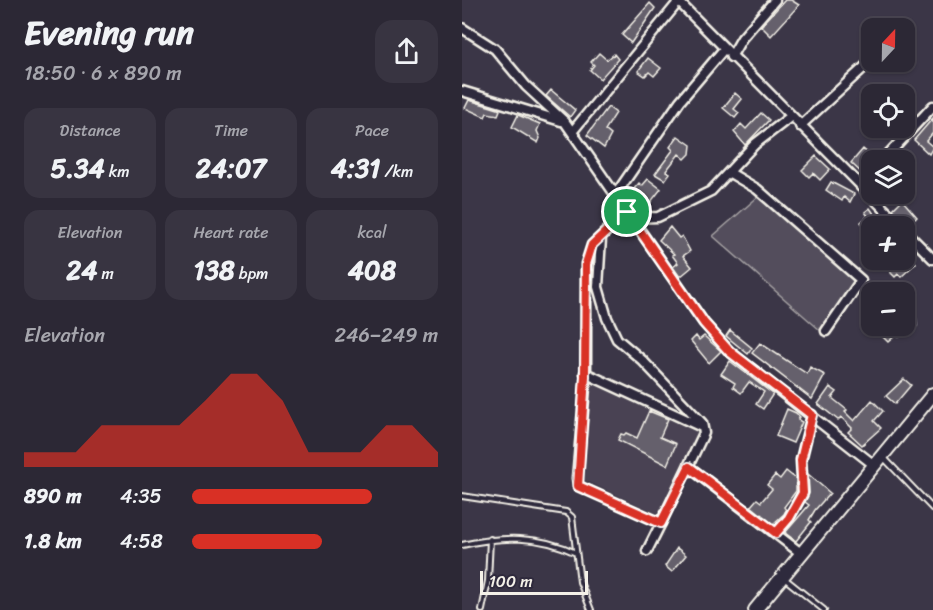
<!DOCTYPE html>
<meta charset="utf-8">
<style>
body{margin:0;font-family:Sriracha,sans-serif;background:#383441;color:#f1f3f6;height:100vh;display:flex;flex-direction:column;font-size:22px;white-space:nowrap}
*{box-sizing:border-box;margin:0}
p{font-size:20px;color:#a6a6ad}
.icon{flex:none;width:33px;height:33px;fill:none;stroke:currentColor;stroke-width:2;stroke-linecap:round;stroke-linejoin:round}
.map{position:relative;flex:1;overflow:hidden}
.drawer{display:flex;flex-direction:column;background:#2c2835;width:462px}
.drawer>*{flex:none}
.needle{width:39px;rotate:22deg}
.controls{position:absolute;left:399px;top:18px;display:grid;gap:12px}
.controls a{display:grid;place-items:center;width:54px;height:54px;border-radius:12px;background:#2c2835;box-shadow:0 2px 4px #0004,0 0 0 2px #484450;font-size:30px}
.scale{position:absolute;left:18px;bottom:15px;width:108px;box-sizing:border-box;padding-left:6px;border:3px solid #f4f1e8;border-top:0;font-size:16px;line-height:21px;white-space:nowrap;color:#f4f1e8;-webkit-text-stroke:4px #2f2a3d;paint-order:stroke}
.pin{position:absolute;display:grid;place-items:center;width:51px;height:51px;color:#fff;margin:-26px;border:3px solid #fff;border-radius:50%;box-shadow:0 2px 6px #0007}
.round{display:grid;place-items:center;flex:none;width:63px;height:63px;border-radius:18px;background:#383441}
.head{display:flex;align-items:center;justify-content:space-between;height:102px;padding:0 24px}
h1{font-size:33px;font-weight:700;line-height:45px}
.metrics{display:grid;grid-template-columns:repeat(3,1fr);gap:9px;height:102px;padding:6px 24px}
.metrics div{display:grid;align-content:center;border-radius:15px;background:#383441;text-align:center}
.metrics b{font-size:26px;font-weight:700}
.metrics small{font-size:16px;font-weight:400}
.metrics p{font-size:16px}
.chart{height:168px;padding:12px 24px}
.chart p{display:flex;justify-content:space-between}
.chart svg{width:100%;height:108px;margin-top:6px;fill:#d93025;opacity:.7}
ul{padding:0 24px;list-style:none;font-size:20px}
li{display:grid;grid-template-columns:96px 72px 1fr;align-items:center;height:45px}
li i{height:15px;border-radius:8px;background:#d93025}
main{display:flex;flex:1;min-height:0}
.map>svg:first-child{display:block}
.built{fill:#484352}
.green{fill:#534e5c;stroke:#a4a0a2;stroke-width:1.5}
.building{fill:#65616c;stroke:#f4f1e8;stroke-width:1.5}
.lines{fill:none;stroke-linecap:round;stroke-linejoin:round}
.service-casing{stroke:#f4f1e8;stroke-width:8}
.minor-casing{stroke:#f4f1e8;stroke-width:13}
.secondary-casing{stroke:#f4f1e8;stroke-width:16}
.service{stroke:#2f2a3d;stroke-width:4}
.minor{stroke:#2f2a3d;stroke-width:8}
.secondary{stroke:#2f2a3d;stroke-width:12}
.route-casing{stroke:#fff;stroke-width:12}
.route{stroke:#d93025;stroke-width:8}
</style>
<main>
<section class="drawer">
<div class="head"><div><h1>Evening run</h1><p>18:50 · 6 × 890 m</p></div><a class="round"><svg class="icon" aria-label="share" viewBox="0 0 24 24"><path d="M12 15V3M7 8l5-5 5 5M5 13v7h14v-7"/></svg></a></div>
<div class="metrics">
<div><p>Distance</p><b>5.34<small> km</small></b></div>
<div><p>Time</p><b>24:07</b></div>
<div><p>Pace</p><b>4:31<small> /km</small></b></div>
</div>
<div class="metrics">
<div><p>Elevation</p><b>24<small> m</small></b></div>
<div><p>Heart rate</p><b>138<small> bpm</small></b></div>
<div><p>kcal</p><b>408</b></div>
</div>
<div class="chart"><p><span>Elevation</span>246–249 m</p>
<svg viewBox="0 0 160 44" preserveAspectRatio="none"><path d="M0 44V38L10 38L20 38L30 27L40 27L50 27L60 27L70 17L80 6L90 6L100 17L110 38L120 38L130 38L140 27L150 27L160 38V44z"/></svg>
</div>
<ul>
<li><b>890 m</b>4:35<i style="width:73%"></i></li>
<li><b>1.8 km</b>4:58<i style="width:53%"></i></li>
</ul>
</section>
<div class="map">
<svg width="471" height="610" viewBox="0 0 471 610">
<rect width="100%" height="100%" fill="#3b3647"/>
<filter id="ink" filterUnits="userSpaceOnUse"><feTurbulence type="fractalNoise" baseFrequency=".0167" numOctaves="2"/><feDisplacementMap in="SourceGraphic" scale="12" xChannelSelector="R" yChannelSelector="G"/><feConvolveMatrix kernelMatrix="1 2 1 2 8 2 1 2 1" color-interpolation-filters="sRGB"/></filter>
<g filter="url(#ink)">
<!-- built -->
<path class="built" d="M129,380L237,431L198,515L120,479Z"/>
<!-- green -->
<path class="green" d="M298,195L394,280L359,331L251,236Z"/>
<!-- building -->
<path class="building" d="M323,0H329L337,5L309,36L299,26Z
M188,3L193,8L169,43L160,35Z
M137,53L145,60L152,54L156,59L138,79L128,70L132,65L129,62Z
M186,58L199,68L192,76L187,72L183,76L176,71Z
M89,90L113,110L108,117L84,96Z
M273,93L280,99L272,109L277,113L273,118L261,108Z
M7,100L36,109L38,110L36,115L25,113L23,117L3,108Z
M146,107L154,113L143,130L149,135L142,148L125,135Z
M299,113L307,120L283,145L272,132L279,124L284,129Z
M56,115L78,124L75,131L78,138L76,143L50,127Z
M471,118V133L464,141L471,147L467,154L452,140Z
M216,136L229,145L228,154L223,159L217,154L204,171L208,173L203,180L193,174L211,150L208,147Z
M401,149L414,160H410L401,174L389,163Z
M354,156L368,169L358,180L351,173L347,177L340,170Z
M186,179L199,189L188,203L171,190L177,183L180,186Z
M369,182L392,194L388,202L382,197L380,201L364,190Z
M440,200L455,217L447,225L431,209Z
M408,208L414,217L412,219L420,226H402L399,222L406,216L403,212Z
M208,227L217,238L220,236L228,251L221,256L230,267L218,277L211,267L216,263L210,255L212,254L197,240Z
M447,255L454,263L439,277L436,274L433,277L428,272L436,265L431,260H442Z
M442,296L454,314L455,326L437,337L435,334L426,342L420,336L431,326H442Z
M268,330L290,348L286,354L264,336Z
M234,336L237,340L242,336L259,351L247,363L229,341Z
M298,343L345,374L348,367L363,375L350,399L290,353Z
M268,361L311,394L301,409L294,404L302,392L287,382L279,393L271,387L273,383L259,374Z
M442,379L449,385L433,404L424,396Z
M368,387L375,392L370,398L385,410L383,412L392,421L410,400L421,411L412,421L419,428L400,445L386,432L390,428L379,417L376,420L356,404Z
M325,409L334,413L338,417L336,420L340,422L331,443L314,436Z
M187,411L206,419L198,437L214,444L205,465L156,440L159,434L162,435L164,433L175,438Z
M324,471L334,479V491L322,507L324,510L322,514L311,524L289,506L295,499L299,502L310,489L305,485L313,475L318,479Z
M346,474L368,493L353,510L347,520L349,522L334,541L323,533L347,505L343,502L347,493Z
M215,548L224,555L210,572L203,566Z"/>
<g class="lines">
<defs>
<path id="service" d="M422,458L471,509
M0,496L104,512L110,517L118,582L129,610
M0,545C40,536 77,535 114,553
M322,578L362,610
M20,610L26,581L28,539"/>
<path id="minor" d="M215,0L439,226
M0,28L33,49L64,86L103,122L242,323L267,351L412,465
M269,57L280,38L313,0
M0,91L99,121
M338,126L410,60
M110,132L218,0
M421,160L471,106
M268,173L295,189L399,280L364,331
M399,187L410,175
M154,194L218,101L262,49
M169,218L196,217L249,191L293,144L328,117
M442,230L471,259
M139,238L136,287L145,318L155,339L180,360L240,423L242,433L199,523L116,486L115,478L124,376V264L130,245L165,212
M123,373L240,427
M227,467L340,554
M314,533L327,518L341,493L339,460L350,415
M185,551L199,523"/>
<path id="secondary" d="M293,610L471,394"/>
</defs>
<!-- service casing -->
<use href="#service" class="service-casing"/>
<!-- minor casing -->
<use href="#minor" class="minor-casing"/>
<!-- secondary casing -->
<use href="#secondary" class="secondary-casing"/>
<!-- service -->
<use href="#service" class="service"/>
<!-- minor -->
<use href="#minor" class="minor"/>
<!-- secondary -->
<use href="#secondary" class="secondary"/>
</g>
</g>
<g class="lines" filter="url(#ink)">
<defs>
<path id="route" d="M165,212L242,323L267,351L350,415L339,460L341,493L327,518L314,533L227,467L199,523L116,486L123,376L124,264L130,245Z"/>
</defs>
<!-- route casing -->
<use href="#route" class="route-casing"/>
<!-- route -->
<use href="#route" class="route"/>
</g>
</svg>
<div class="controls">
<a><svg class="needle" viewBox="-14 -14 28 28"><path d="M0-13l5 13h-10z" fill="#e53935"/><path d="M0 13l5-13h-10z" fill="#a6a6ad"/></svg></a>
<a><svg class="icon" aria-label="locate" viewBox="0 0 24 24"><circle cx="12" cy="12" r="6"/><path d="M12 2v4M12 18v4M2 12h4M18 12h4"/></svg></a>
<a><svg class="icon" aria-label="layers" viewBox="0 0 24 24"><path d="M12 4l9 5-9 5-9-5zM3 14l9 5 9-5"/></svg></a>
<a>+</a>
<a>−</a>
</div>
<div class="scale">100 m</div>
<div class="pin" style="left:165px;top:212px;background:#1e9e55"><svg class="icon" aria-label="arrive" viewBox="0 0 24 24"><path d="M6 21V4h12l-3 4 3 4H6"/></svg></div>
</div>
</main>
